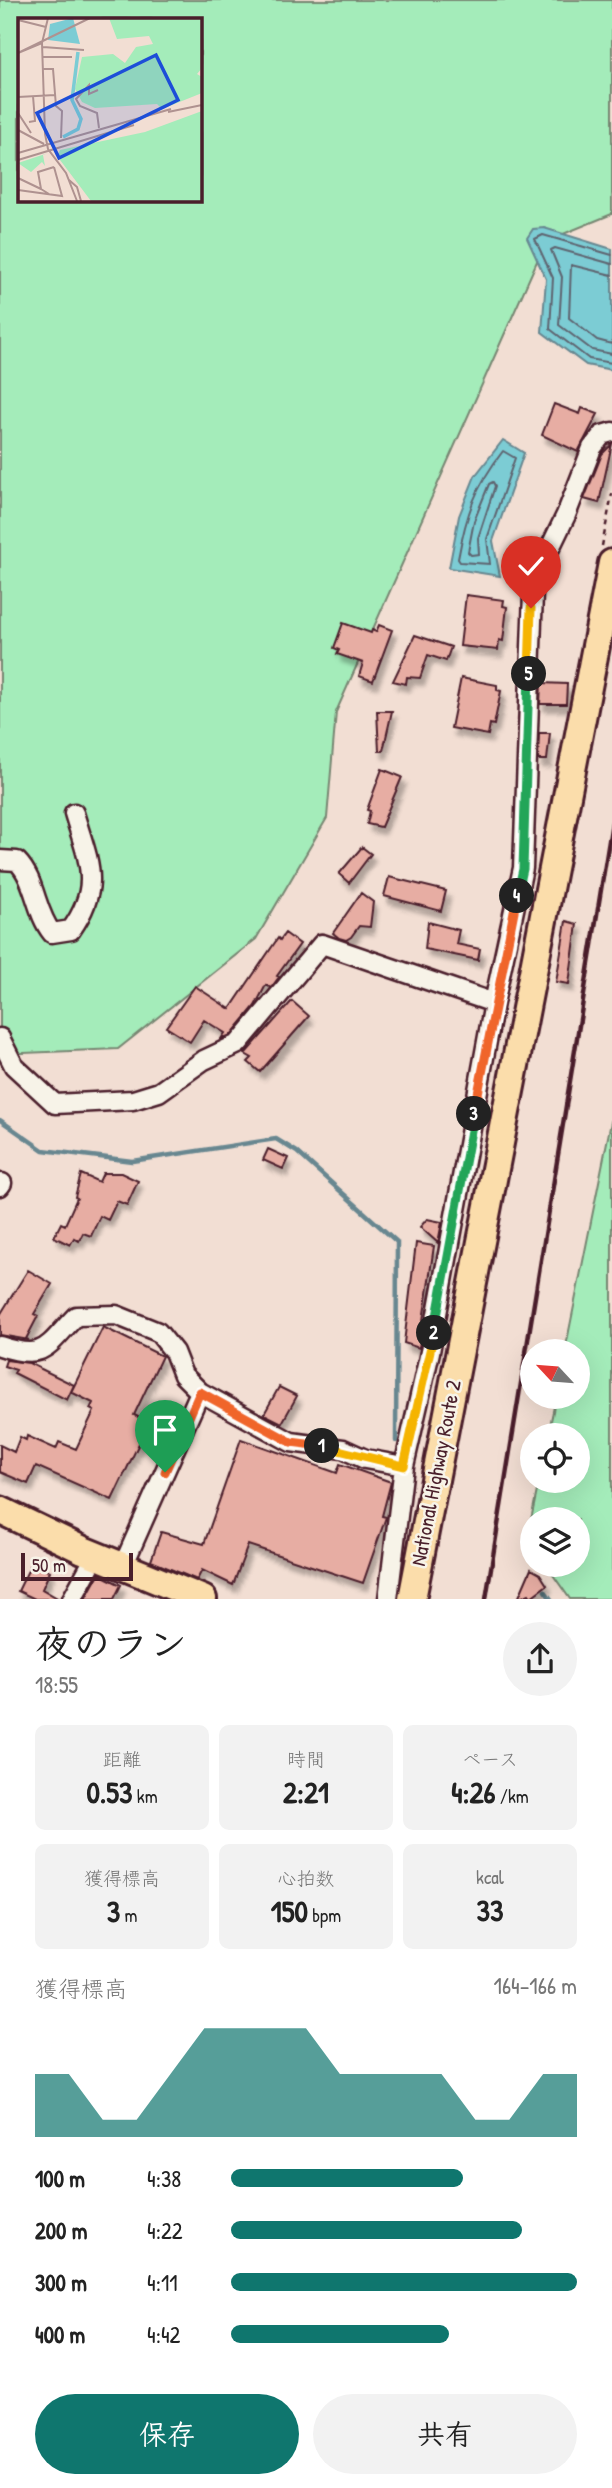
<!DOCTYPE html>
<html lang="ja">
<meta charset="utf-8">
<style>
body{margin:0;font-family:"Patrick Hand","Klee One",sans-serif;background:#f2f2f2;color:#222;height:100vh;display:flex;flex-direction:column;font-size:26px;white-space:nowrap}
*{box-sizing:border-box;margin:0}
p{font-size:23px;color:#767676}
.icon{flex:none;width:38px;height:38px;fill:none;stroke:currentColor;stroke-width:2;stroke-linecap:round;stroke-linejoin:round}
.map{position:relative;height:1599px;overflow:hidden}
.panel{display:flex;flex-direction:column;background:#fff;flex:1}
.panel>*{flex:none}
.needle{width:46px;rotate:296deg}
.tools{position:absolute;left:520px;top:1339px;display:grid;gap:14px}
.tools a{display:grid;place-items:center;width:70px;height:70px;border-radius:50%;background:#fff;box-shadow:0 7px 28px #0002;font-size:35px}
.scale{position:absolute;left:21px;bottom:18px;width:112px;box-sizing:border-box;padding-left:7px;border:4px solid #4a1f2b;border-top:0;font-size:19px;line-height:24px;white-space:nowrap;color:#4a1f2b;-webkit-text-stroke:5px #f7f3e8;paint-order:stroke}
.pin{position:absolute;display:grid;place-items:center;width:60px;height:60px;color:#fff;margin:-72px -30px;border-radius:50% 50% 50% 0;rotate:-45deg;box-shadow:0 0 7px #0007}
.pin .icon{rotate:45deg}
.km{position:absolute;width:35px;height:35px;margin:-18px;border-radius:50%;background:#222;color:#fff;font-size:19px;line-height:35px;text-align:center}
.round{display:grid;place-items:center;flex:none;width:74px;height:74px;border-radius:37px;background:#f2f2f2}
.headline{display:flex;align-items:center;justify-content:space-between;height:119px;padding:0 35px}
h1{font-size:38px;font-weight:700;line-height:52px}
.stats{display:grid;grid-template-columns:repeat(3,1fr);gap:10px;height:119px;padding:7px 35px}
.stats div{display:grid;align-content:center;border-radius:10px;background:#f2f2f2;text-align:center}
.stats b{font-size:30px;font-weight:700}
.stats small{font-size:19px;font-weight:400}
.stats p{font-size:19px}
.chart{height:196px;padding:14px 35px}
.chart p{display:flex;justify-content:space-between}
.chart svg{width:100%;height:126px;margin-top:7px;fill:#0f766e;opacity:.7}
.cta{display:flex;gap:14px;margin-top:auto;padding:14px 35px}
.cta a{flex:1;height:80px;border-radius:42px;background:#0f766e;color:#fff;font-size:28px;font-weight:700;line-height:80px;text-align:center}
.cta a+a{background:#f2f2f2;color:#222}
ul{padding:0 35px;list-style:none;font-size:23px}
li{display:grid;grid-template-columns:112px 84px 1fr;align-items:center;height:52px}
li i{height:18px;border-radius:9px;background:#0f766e}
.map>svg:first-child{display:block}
.green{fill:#a4ecba;stroke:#778672;stroke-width:2;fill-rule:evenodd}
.water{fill:#7bccd4;stroke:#678790;stroke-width:2}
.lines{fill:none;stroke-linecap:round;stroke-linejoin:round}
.shore{stroke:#5e646f;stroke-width:2}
.stream{stroke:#678790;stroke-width:4.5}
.building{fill:#e7ada3;stroke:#4a1f2b;stroke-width:2;filter:url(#shadow)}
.minor-casing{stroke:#4a1f2b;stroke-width:23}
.highway-casing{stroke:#4a1f2b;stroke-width:32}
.path{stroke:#4a1f2b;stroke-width:2.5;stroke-dasharray:5 5;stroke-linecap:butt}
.minor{stroke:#f7f3e8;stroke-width:18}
.highway{stroke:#fbddab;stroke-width:26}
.rail{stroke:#4a1f2b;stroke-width:4.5}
.split-1-casing{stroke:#fff;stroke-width:14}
.split-2-casing{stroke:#fff;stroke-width:14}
.split-3-casing{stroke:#fff;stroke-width:14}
.split-4-casing{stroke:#fff;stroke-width:14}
.split-5-casing{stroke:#fff;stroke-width:14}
.split-6-casing{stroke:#fff;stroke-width:14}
.split-1{stroke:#f0652b;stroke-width:9}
.split-2{stroke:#f5b400;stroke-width:9}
.split-3{stroke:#22a559;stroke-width:9}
.split-4{stroke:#f0652b;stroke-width:9}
.split-5{stroke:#22a559;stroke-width:9}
.split-6{stroke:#f5b400;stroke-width:9}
.labels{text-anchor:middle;stroke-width:5;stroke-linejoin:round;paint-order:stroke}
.street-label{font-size:21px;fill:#4a1f2b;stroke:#f7f3e8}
.inset-river{fill:none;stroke:#7bccd4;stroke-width:3.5}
.inset-road{fill:none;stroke:#af9290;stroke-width:2}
.view{fill:#1d4ed8;fill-opacity:0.15;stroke:#1d4ed8;stroke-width:3.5}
.inset-edge{fill:none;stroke:#4a1f2b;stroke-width:3.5}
</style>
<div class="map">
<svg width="612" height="1599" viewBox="0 0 612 1599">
<defs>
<filter id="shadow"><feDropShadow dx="4" dy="7" stdDeviation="2" flood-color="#0004"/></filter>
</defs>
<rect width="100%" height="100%" fill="#f2ded3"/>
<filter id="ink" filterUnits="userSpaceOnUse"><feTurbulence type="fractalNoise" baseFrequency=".0143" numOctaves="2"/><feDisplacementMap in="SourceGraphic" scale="14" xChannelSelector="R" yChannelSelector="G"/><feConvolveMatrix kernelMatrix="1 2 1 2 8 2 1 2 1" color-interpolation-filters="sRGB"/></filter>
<g filter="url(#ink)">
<!-- green -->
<path class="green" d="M0,0H612V214L546,241L336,712L327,818L256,939L118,1049L0,1054ZM19,19H200V200H19Z
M612,1117V1599H570L546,1565L578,1564V1519H532V1546L527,1539L539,1481L578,1480V1435H548L556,1397L578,1396V1351H565Z"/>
<!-- water -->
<path class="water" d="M544,228L612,249V370L586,365L542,332L546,279L527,238L533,229Z
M503,440L524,453L493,541L500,576L449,568L459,516L475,476Z"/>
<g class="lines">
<!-- shore -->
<path class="shore" d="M612,255L543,235L535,239L553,278L550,329L589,359L612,363
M612,264L555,248L551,250L562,277L559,325L592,350L612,354
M612,275L571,265L569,318L597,340L612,344
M503,451L515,458L487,539L490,564L460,562L458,559C466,515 475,487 503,451Z
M493,482L495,486L478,538L479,554L471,555L468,552L474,521L489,484Z"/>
<!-- stream -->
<path class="stream" d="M0,1120L43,1150L132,1161L276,1139L297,1152L397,1242L396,1441
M545,1591L551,1599"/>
</g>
<!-- building -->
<path class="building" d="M554,404L580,414L582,408L598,414L578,452L542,435Z
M612,444L599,503L584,499L602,454Z
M466,595L504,600L503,606L507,607L503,641L499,640L498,650L460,646Z
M343,623L371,633L372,630L376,632L379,625L392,630L373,681L359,676L363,663L337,654L339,650L334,648Z
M415,635L451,647L446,661L428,655L420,678L407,677L406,684L393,681Z
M461,678L497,685V690L501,691L494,725L490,724L488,735L451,728Z
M541,683L567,684L566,704H540Z
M377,711H392L383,751H379Z
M539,733H550L547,760H538Z
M382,769L402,777L381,827L367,824L370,811L367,810Z
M362,847L371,854L349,883L339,874Z
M389,877L446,891L441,911L384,896Z
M361,893L373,902L370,927L359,926L351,937L346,940L339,938L333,933Z
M566,921L577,924L569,984L556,982Z
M428,922L459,930L456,944L480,949L478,960L425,949Z
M285,933L300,944L277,976L279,977L271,988L266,985L255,1006L231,1035L221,1039L225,1033L204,1020L190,1042L166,1027L195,986L230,1009L278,938L280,940Z
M292,1001L309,1016L260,1072L248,1062L252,1058L245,1054Z
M268,1149L288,1158L283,1169L263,1160Z
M103,1173H121L138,1181L127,1205L117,1201L108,1220L100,1216L91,1236L83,1233L79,1241L74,1238L70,1245L54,1237L61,1223L65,1225L77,1198L75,1197L81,1174L99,1182Z
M427,1219L442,1222L438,1243L420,1227Z
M416,1243L434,1246L419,1348L404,1343Z
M28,1270L52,1284L34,1314L38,1316L26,1339L29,1340L0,1335V1315Z
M103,1327L162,1356L134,1415L170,1432L163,1447L142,1437L112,1500L36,1466L28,1484L0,1472V1445L14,1452L20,1437L26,1440L27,1436L56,1449L59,1442L76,1449L94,1411L90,1409L93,1403L71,1392Z
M6,1360L29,1363L74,1385L67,1400L14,1373L16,1370L4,1366Z
M279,1387L297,1396L282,1423L264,1414Z
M241,1439L337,1473L340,1464L391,1482L382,1516L386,1517L363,1583L248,1545L233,1585L202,1570L197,1580L151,1561L161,1532L204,1544Z
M32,1562L50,1571L42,1589L59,1599H35L18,1591Z
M531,1569L540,1574L547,1585L531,1597L529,1594L518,1599Z
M99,1574L121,1585L114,1599H85Z"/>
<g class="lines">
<defs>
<path id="minor" d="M0,860L17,861C36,880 35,912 52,933L71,930C103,885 88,861 74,813
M0,1038L14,1066L55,1104L133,1100L159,1092L204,1060L238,1044L322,944L494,1003
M0,1186L2,1183
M0,1346C45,1361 46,1347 76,1316L116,1315L158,1332L174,1352L183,1375L200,1392L291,1442L343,1449L365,1459L404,1466
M123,1566L200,1392
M72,1599L96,1555
M388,1599L404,1466L430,1352L494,1003L523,868L533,593L536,577L566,515L592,448L602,435L612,432"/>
<path id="highway" d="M0,1510L83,1550L203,1599
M412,1599L612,563"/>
</defs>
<!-- minor casing -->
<use href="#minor" class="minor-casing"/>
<!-- highway casing -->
<use href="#highway" class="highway-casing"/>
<!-- path -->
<path class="path" d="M602,546L612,494"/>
<!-- minor -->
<use href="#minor" class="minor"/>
<!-- highway -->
<use href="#highway" class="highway"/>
<!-- rail -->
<path class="rail" d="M486,1599L612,822"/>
</g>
</g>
<g class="lines" filter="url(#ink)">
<defs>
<path id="split-1" d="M165,1472L200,1392L291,1442L322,1446"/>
<path id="split-2" d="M322,1446L404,1466L434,1333"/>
<path id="split-3" d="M434,1333L474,1114"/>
<path id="split-4" d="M474,1114L517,896"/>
<path id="split-5" d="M517,896L523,869L529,674"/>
<path id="split-6" d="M529,674L531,608"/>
</defs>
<!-- split-1 casing -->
<use href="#split-1" class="split-1-casing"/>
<!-- split-2 casing -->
<use href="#split-2" class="split-2-casing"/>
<!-- split-3 casing -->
<use href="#split-3" class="split-3-casing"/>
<!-- split-4 casing -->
<use href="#split-4" class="split-4-casing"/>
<!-- split-5 casing -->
<use href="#split-5" class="split-5-casing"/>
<!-- split-6 casing -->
<use href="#split-6" class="split-6-casing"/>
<!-- split-1 -->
<use href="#split-1" class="split-1"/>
<!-- split-2 -->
<use href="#split-2" class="split-2"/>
<!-- split-3 -->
<use href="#split-3" class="split-3"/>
<!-- split-4 -->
<use href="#split-4" class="split-4"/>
<!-- split-5 -->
<use href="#split-5" class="split-5"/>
<!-- split-6 -->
<use href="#split-6" class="split-6"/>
</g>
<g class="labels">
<!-- street labels -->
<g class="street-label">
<text transform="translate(436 1473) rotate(-79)" y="7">National Highway Route 2</text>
</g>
</g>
<!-- overview -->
<g transform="translate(18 18)">
<rect width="184" height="184" fill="#f2ded3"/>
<path d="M91,0H184V50L179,56L184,59V75L144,91L139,86L77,90L64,84L57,71L64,39L95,36L107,45L118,29L135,26L131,18L99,21ZM184,93V183H73L39,138L42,132L127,114ZM30,135L25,137L27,148L24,144L13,154L0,145Z" fill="#a4ecba"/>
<path d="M55,0L62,26L30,22L32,6Z" fill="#7bccd4"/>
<path class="inset-river" d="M45,119L60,111L63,101L54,82L60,34"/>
<path class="inset-road" d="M30,0L24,25L27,116L30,131L48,155L59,183M0,2L28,9M25,29L66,32M0,35L24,25M0,35L72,0M24,39H54M24,51H35L38,88L44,93L43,120M80,72L71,76V67L58,81L62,88L79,95L81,110M0,79L37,77M150,94L184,87M0,95L13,115M11,104L17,103L15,78M0,112L26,126M0,135L153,91M0,142L116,107M0,160L23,171M51,162L59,169L63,183M0,172L44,178L36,149M31,176L23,171L20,154L36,149"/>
<path class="view" d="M138,37L160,82L41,140L19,95Z"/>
<rect width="184" height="184" class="inset-edge"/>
</g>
</svg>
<div class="tools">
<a><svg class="needle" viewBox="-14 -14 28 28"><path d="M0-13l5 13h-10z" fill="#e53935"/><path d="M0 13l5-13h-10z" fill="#767676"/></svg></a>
<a><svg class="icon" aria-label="locate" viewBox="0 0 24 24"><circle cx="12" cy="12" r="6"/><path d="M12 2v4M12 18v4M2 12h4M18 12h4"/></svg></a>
<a><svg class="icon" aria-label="layers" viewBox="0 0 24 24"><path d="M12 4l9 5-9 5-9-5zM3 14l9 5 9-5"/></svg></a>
</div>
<div class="scale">50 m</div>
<div class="pin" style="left:165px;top:1472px;background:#1e9e55"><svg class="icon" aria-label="arrive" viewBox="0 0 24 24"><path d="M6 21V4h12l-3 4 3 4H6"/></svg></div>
<div class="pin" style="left:531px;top:608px;background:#d93025"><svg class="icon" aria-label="check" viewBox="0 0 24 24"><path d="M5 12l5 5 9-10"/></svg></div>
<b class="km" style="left:322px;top:1446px">1</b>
<b class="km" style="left:434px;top:1333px">2</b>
<b class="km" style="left:474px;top:1114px">3</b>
<b class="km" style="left:517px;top:896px">4</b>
<b class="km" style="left:529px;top:674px">5</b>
</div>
<section class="panel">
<div class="headline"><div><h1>夜のラン</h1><p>18:55</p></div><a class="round"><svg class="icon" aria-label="share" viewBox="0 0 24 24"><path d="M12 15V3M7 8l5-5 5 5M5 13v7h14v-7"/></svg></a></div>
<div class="stats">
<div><p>距離</p><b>0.53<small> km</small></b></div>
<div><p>時間</p><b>2:21</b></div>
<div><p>ペース</p><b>4:26<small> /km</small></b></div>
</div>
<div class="stats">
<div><p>獲得標高</p><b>3<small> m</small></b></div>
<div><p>心拍数</p><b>150<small> bpm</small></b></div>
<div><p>kcal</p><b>33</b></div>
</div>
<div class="chart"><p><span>獲得標高</span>164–166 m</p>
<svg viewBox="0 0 160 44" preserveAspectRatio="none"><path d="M0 44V22L10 22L20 38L30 38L40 22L50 6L60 6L70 6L80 6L90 22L100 22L110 22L120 22L130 38L140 38L150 22L160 22V44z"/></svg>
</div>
<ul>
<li><b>100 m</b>4:38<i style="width:67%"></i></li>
<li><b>200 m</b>4:22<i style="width:84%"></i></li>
<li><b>300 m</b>4:11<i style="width:100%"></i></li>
<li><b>400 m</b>4:42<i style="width:63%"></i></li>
</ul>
<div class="cta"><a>保存</a><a>共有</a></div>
</section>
